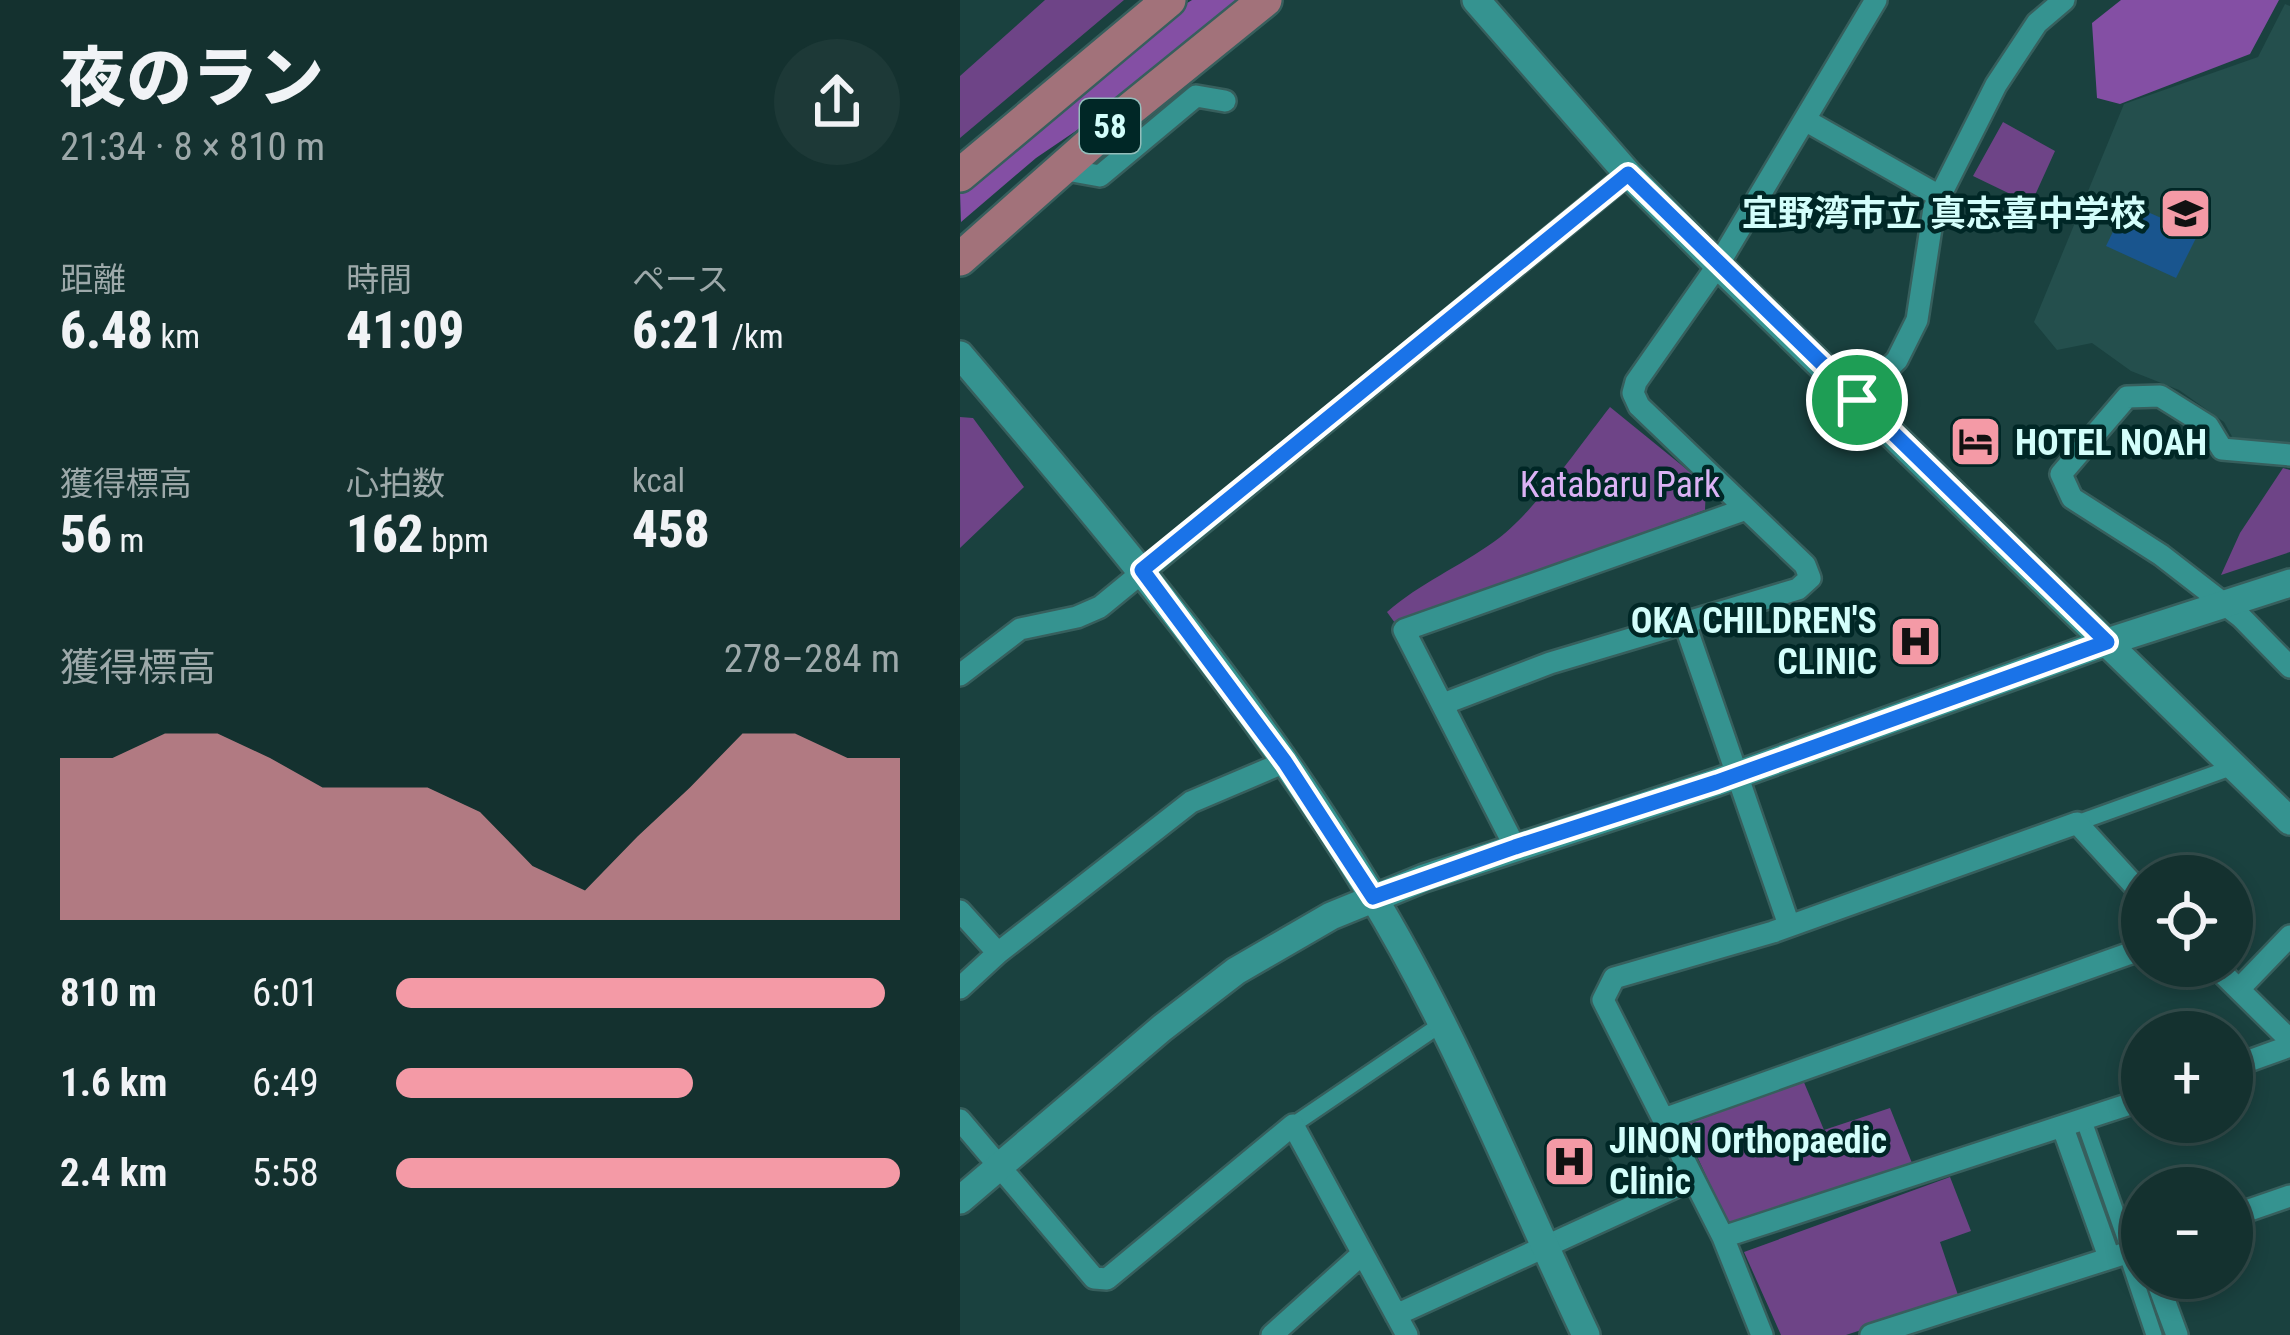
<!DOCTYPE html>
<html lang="ja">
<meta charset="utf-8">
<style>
body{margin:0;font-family:"Roboto Condensed","Noto Sans JP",sans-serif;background:#1d3937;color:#f1f3f6;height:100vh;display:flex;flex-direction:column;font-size:45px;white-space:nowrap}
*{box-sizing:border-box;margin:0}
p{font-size:39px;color:#9da9aa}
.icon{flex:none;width:66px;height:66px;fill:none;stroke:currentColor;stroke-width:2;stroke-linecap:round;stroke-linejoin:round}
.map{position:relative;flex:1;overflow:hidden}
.side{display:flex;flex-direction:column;background:#14312f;width:960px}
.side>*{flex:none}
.fabs{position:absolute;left:1161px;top:855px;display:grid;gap:24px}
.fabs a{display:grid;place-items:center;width:132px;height:132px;border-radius:50%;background:#14312f;box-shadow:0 6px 18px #0003,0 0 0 3px #334c4b;font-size:60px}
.pin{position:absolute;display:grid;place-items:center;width:102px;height:102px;color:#fff;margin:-51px;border:6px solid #fff;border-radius:50%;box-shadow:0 3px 12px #0007}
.round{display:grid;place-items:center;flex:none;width:126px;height:126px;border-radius:63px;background:#1d3937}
.summary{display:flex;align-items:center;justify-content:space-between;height:204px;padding:0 60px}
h1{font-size:66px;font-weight:800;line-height:90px}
.stats{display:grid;grid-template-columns:repeat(3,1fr);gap:18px;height:204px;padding:12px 60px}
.stats div{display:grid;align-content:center}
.stats b{font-size:51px;font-weight:800}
.stats small{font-size:33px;font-weight:400}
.stats p{font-size:33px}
.chart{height:336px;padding:24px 60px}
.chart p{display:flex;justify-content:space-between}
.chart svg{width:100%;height:216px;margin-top:12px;fill:#f49aa6;opacity:.7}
ul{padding:0 60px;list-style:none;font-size:39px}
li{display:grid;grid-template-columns:192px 144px 1fr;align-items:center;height:90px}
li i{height:30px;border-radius:15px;background:#f49aa6}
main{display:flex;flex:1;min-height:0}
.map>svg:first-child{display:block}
.built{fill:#244f4d}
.green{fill:#6e4487}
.forest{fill:#844fa4}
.water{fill:#19558e}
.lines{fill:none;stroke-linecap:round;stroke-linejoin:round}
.pedestrian-casing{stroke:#375f5d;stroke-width:20}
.minor-casing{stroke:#375f5d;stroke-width:26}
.tertiary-casing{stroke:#375f5d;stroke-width:32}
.trunk-casing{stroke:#375f5d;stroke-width:38}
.pedestrian{stroke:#359390;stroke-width:15}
.minor{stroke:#359390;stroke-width:21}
.tertiary{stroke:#359390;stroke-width:27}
.trunk{stroke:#a2727a;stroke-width:33}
.route-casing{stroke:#fff;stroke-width:24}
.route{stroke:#1a73e8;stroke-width:15}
.labels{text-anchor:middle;stroke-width:9;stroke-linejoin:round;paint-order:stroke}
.shield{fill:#002726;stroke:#94bebb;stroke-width:3}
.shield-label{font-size:33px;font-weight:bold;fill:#d3fefb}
.poi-label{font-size:36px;font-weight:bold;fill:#d3fefb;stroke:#002726;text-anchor:end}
.park-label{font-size:36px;fill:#dbb2f5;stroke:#002726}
</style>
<main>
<section class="side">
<div class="summary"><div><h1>夜のラン</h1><p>21:34 · 8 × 810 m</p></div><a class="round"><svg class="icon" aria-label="share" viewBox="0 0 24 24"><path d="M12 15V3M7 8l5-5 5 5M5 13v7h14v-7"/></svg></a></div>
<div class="stats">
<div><p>距離</p><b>6.48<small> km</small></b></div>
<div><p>時間</p><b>41:09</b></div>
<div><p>ペース</p><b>6:21<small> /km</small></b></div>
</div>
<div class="stats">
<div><p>獲得標高</p><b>56<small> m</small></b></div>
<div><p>心拍数</p><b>162<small> bpm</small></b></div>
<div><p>kcal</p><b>458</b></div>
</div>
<div class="chart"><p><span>獲得標高</span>278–284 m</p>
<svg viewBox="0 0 160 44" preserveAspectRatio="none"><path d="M0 44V11L10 11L20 6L30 6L40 11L50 17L60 17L70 17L80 22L90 33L100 38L110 27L120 17L130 6L140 6L150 11L160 11V44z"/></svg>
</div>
<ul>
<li><b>810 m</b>6:01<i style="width:97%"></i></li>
<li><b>1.6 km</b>6:49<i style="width:59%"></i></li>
<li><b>2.4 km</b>5:58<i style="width:100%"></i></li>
</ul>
</section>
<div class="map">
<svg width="1330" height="1335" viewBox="0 0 1330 1335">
<rect width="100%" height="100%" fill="#1a413f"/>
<!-- built -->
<path class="built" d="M1325,4L1330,6V449L1275,442L1264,422L1219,390L1171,371L1132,343L1097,350L1074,322L1164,104L1298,57Z"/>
<!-- green -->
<path class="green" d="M85,0H164L0,138V76Z
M1043,122L1095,151L1071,204L1013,176Z
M650,407L746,485L745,510L435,623L427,612C460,583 499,567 535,541C573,514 620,445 650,407Z
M0,417L13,418L64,487L0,548Z
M1323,468L1330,470V552L1261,575L1280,533Z
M843,1080L864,1130L930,1108L952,1163L769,1225L723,1126Z
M990,1177L1011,1231L980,1242L999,1298L886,1335H821L784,1252Z"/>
<!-- forest -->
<path class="forest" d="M232,0H280L157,103L76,158L1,222L0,192L208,15Z
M1161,0H1319L1290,54L1160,104L1137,98L1132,23Z"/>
<!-- water -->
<path class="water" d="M1167,203L1238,234L1216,278L1146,246Z"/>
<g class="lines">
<defs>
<path id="pedestrian" d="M1117,823L1273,767
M1124,1121L1170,1252
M333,1125L480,1025
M1166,1252L1194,1335"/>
<path id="minor" d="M845,120L979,196
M101,169L140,176L236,96L265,101
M897,399L937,360L957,320L974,208L1036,85L1077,23L1104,0
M1330,455L1262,449L1248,426L1200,396L1167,397L1101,474L1112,498L1201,555L1281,617L1330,667
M725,624L829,925
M0,675L60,629L117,617L140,607L668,174
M483,704L590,663L838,589L850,578L845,565L679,406L673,393L676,382L758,265L916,0
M555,847L444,630L786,509
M0,911L38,953
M1255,966L1330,1040
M0,988L38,953L231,802L325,762
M1280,988L1330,936
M1272,1067L1330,1046
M704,1119L1182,949
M0,1120L134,1278L147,1279L333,1125L447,1335
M1103,1128L1149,1257
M1272,1216L1330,1196
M763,1237L1182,1100
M1196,1278L1217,1335
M436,1315L733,1179
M312,1335L401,1255
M802,1335L763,1237L643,1000L654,978L813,932L1117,823L1182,894
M911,1335L1182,1248"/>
<path id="tertiary" d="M516,0L668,174L758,265L1330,821
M0,355C146,527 293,698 410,892C495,1031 556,1188 626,1335
M0,1200L202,1028L276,971L371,916L464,878L757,782L1147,642L1330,583"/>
<path id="trunk" d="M0,175L209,0
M0,259L158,119L305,0"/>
</defs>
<!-- pedestrian casing -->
<use href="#pedestrian" class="pedestrian-casing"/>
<!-- minor casing -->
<use href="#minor" class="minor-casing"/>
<!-- tertiary casing -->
<use href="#tertiary" class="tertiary-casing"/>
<!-- trunk casing -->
<use href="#trunk" class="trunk-casing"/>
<!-- pedestrian -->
<use href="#pedestrian" class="pedestrian"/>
<!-- minor -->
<use href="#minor" class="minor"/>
<!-- tertiary -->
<use href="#tertiary" class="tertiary"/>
<!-- trunk -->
<use href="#trunk" class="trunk"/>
</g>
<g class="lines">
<defs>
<path id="route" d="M668,174L1147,642L757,782L555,847L413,897L325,762L182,570Z"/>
</defs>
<!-- route casing -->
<use href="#route" class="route-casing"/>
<!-- route -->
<use href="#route" class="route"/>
</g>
<!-- icons -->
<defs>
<symbol id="school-square" viewBox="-11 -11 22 22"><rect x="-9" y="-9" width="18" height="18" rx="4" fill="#f49aa6" stroke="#002726"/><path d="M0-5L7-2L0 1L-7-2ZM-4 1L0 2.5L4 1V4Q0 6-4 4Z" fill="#111"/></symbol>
<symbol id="hotel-square" viewBox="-11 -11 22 22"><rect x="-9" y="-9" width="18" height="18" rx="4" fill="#f49aa6" stroke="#002726"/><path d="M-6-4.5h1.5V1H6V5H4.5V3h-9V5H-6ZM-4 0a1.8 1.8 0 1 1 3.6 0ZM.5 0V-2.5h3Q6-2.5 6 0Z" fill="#111"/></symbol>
<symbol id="hospital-square" viewBox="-11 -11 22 22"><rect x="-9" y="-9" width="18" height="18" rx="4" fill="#f49aa6" stroke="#002726"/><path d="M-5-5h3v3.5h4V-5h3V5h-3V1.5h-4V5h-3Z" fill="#111"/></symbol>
</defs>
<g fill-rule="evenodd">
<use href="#school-square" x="1196" y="184" width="59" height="59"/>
<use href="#hotel-square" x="986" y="412" width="59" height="59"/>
<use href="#hospital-square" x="926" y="612" width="59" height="59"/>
<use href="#hospital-square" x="580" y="1132" width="59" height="59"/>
</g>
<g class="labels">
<!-- shield labels -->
<rect class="shield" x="120" y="99" width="60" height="54" rx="9"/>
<g class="shield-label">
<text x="150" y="138">58</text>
</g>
<!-- poi labels -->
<g class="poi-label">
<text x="1186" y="226">宜野湾市立 真志喜中学校</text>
<text x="1055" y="455" text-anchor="start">HOTEL NOAH</text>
<text x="917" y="633">OKA CHILDREN'S<tspan x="917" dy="41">CLINIC</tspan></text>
<text x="649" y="1153" text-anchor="start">JINON Orthopaedic<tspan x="649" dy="41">Clinic</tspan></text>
</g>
<!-- park labels -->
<g class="park-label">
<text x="660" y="497">Katabaru Park</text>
</g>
</g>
</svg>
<div class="fabs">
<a><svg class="icon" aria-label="locate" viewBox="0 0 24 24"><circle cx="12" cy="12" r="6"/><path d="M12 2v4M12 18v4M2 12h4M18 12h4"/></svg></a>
<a>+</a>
<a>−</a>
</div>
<div class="pin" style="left:897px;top:400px;background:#1e9e55"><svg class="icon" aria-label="arrive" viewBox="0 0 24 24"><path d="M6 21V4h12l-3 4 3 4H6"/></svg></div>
</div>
</main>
